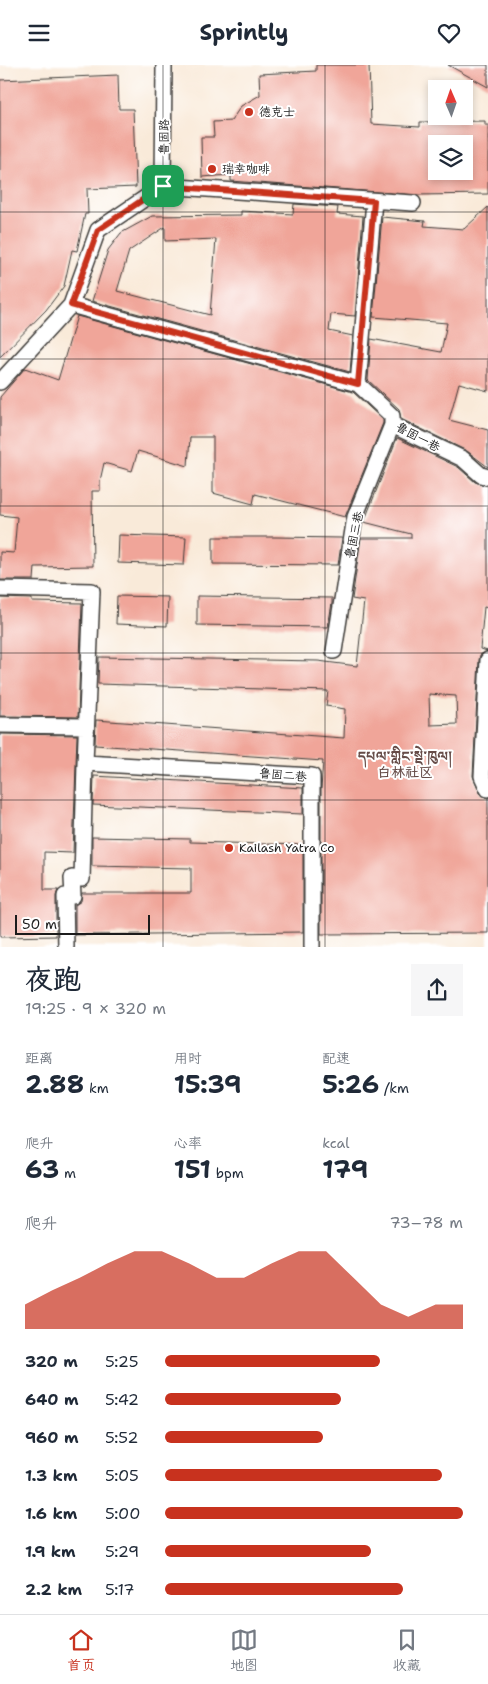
<!DOCTYPE html>
<html lang="zh">
<meta charset="utf-8">
<style>
body{margin:0;font-family:"Shantell Sans","LXGW WenKai TC","Noto Serif Tibetan",sans-serif;background:#f6f6f7;color:#1f2937;height:100vh;display:flex;flex-direction:column;font-size:19px;white-space:nowrap}
*{box-sizing:border-box;margin:0}
p{font-size:16px;color:#747a83}
.icon{flex:none;width:28px;height:28px;fill:none;stroke:currentColor;stroke-width:2;stroke-linecap:round;stroke-linejoin:round}
.map{position:relative;height:882px;overflow:hidden}
.details{display:flex;flex-direction:column;background:#fff;flex:1}
.details>*{flex:none}
.needle{width:32px;rotate:358deg}
.buttons{position:absolute;left:428px;top:15px;display:grid;gap:10px}
.buttons a{display:grid;place-items:center;width:45px;height:45px;border-radius:0px;background:#fff;box-shadow:0 2px 8px #0003;font-size:25px}
.scale{position:absolute;left:15px;bottom:12px;width:135px;box-sizing:border-box;padding-left:5px;border:2px solid #1c1c1c;border-top:0;font-size:14px;line-height:18px;white-space:nowrap;color:#1c1c1c;-webkit-text-stroke:4px #fff;paint-order:stroke}
.pin{position:absolute;display:grid;place-items:center;width:42px;height:42px;color:#fff;margin:-21px;border-radius:10px;box-shadow:0 2px 8px #0006}
.round{display:grid;place-items:center;flex:none;width:52px;height:52px;border-radius:0px;background:#f6f6f7}
.overview{display:flex;align-items:center;justify-content:space-between;height:85px;padding:0 25px}
h1{font-size:28px;font-weight:700;line-height:38px}
.metrics{display:grid;grid-template-columns:repeat(3,1fr);gap:8px;height:85px;padding:5px 25px}
.metrics div{display:grid;align-content:center}
.metrics b{font-size:25px;font-weight:700}
.metrics small{font-size:14px;font-weight:400}
.metrics p{font-size:14px}
.chart{height:140px;padding:10px 25px}
.chart p{display:flex;justify-content:space-between}
.chart svg{width:100%;height:90px;margin-top:5px;fill:#c8321e;opacity:.7}
ul{padding:0 25px;list-style:none;font-size:16px}
li{display:grid;grid-template-columns:80px 60px 1fr;align-items:center;height:38px}
li i{height:12px;border-radius:6px;background:#c8321e}
header{display:flex;justify-content:space-between;align-items:center;height:65px;padding:0 25px;background:#fff;font-size:22px;font-weight:700}
.tabs{display:flex;justify-content:space-around;align-items:center;height:70px;border-top:1px solid #e0e1e3;background:#fff;font-size:14px;color:#747a83}
.tabs a{display:grid;justify-items:center;gap:2px}
.tabs .on{color:#c8321e}
.map>svg:first-child{display:block}
.building{fill:#f0a599;fill-rule:evenodd}
.lines{fill:none;stroke-linecap:round;stroke-linejoin:round}
.street-casing{stroke:#3d3b38;stroke-width:18}
.street{stroke:#fff;stroke-width:15}
.route-casing{stroke:#fff;stroke-width:10}
.route{stroke:#c8321e;stroke-width:6}
.grid{fill:none;stroke:#1c1c1c;stroke-width:1;stroke-opacity:0.55}
.poi-dot{fill:#c8321e;stroke:#fff;stroke-width:2}
.labels{text-anchor:middle;stroke-width:4;stroke-linejoin:round;paint-order:stroke}
.poi-label{font-size:12px;fill:#1c1c1c;stroke:#fff;text-anchor:start}
.street-label{font-size:12px;fill:#1c1c1c;stroke:#fff}
.neighbourhood-label{font-size:14px;font-weight:bold;fill:#664c48;stroke:#fff}
</style>
<header><svg class="icon" aria-label="menu" viewBox="0 0 24 24"><path d="M4 6h16M4 12h16M4 18h16"/></svg>Sprintly<svg class="icon" aria-label="heart" viewBox="0 0 24 24"><path d="M12 20l-8-8c-3-5 5-10 8-4 3-6 11-1 8 4z"/></svg></header>
<div class="map">
<svg width="488" height="882" viewBox="0 0 488 882">
<rect width="100%" height="100%" fill="#fff"/>
<filter id="ink" filterUnits="userSpaceOnUse"><feTurbulence type="fractalNoise" baseFrequency=".02" numOctaves="2"/><feDisplacementMap in="SourceGraphic" scale="10" xChannelSelector="R" yChannelSelector="G"/><feConvolveMatrix kernelMatrix="1 2 1 2 8 2 1 2 1" color-interpolation-filters="sRGB"/></filter>
<filter id="wash" filterUnits="userSpaceOnUse"><feTurbulence type="fractalNoise" baseFrequency=".0096" numOctaves="4" result="noise"/><feDisplacementMap in="SourceGraphic" scale="20" xChannelSelector="R" yChannelSelector="G"/><feGaussianBlur stdDeviation="1.12" result="paint"/><feColorMatrix in="noise" values="0 0 0 0 0 0 0 0 0 0 0 0 0 0 0 0 0 1.4 0 .05"/><feComposite in="paint" operator="in"/></filter>
<g filter="url(#wash)">
<rect width="100%" height="100%" fill="#f9ead9"/>
<g id="blocks">
<!-- building -->
<path class="building" d="M316,0H369L371,59L420,62V57L485,56V60H488V129L417,130L231,116V110L202,112L201,72H214L213,57L231,56L241,41L260,30L259,9L316,6ZM436,79H464V106H436Z
M448,0H488V22Z
M118,10L119,44H133L136,122L87,124L88,149H85L77,186L72,185L64,221L46,245L0,292V15Z
M294,139L338,142L337,149L363,151L355,251L331,249L329,266L353,271L350,307L92,236L108,185L121,168L152,151L241,150V146L293,149ZM165,162V176L216,174L210,250L117,226L129,186Z
M488,142V326L459,318L449,355L488,365V402L467,386L401,354L399,344L368,315L371,274L441,287L447,258L373,252L382,152L425,156L424,161L464,164Z
M77,251L353,327L383,355V358L345,452L255,429L253,439L213,428V372H190L188,401L138,386L132,406L104,398L100,416V426H92L93,501L35,502L34,515H0V487L14,488L17,452L0,450V332L25,303L58,315Z
M397,373L458,402L475,417L488,421V543L484,542L480,584L488,586L480,590L479,595L473,711L480,728L488,733V868L321,869V724L323,696L95,680L96,655L344,673L345,644L326,641L328,626L98,619L99,592L318,596L357,601L364,536L352,534L361,473H411V469L364,457ZM429,629L456,631L457,659L430,660Z
M119,470L186,472L184,500L118,498Z
M213,472H276L342,473L338,500L213,499Z
M117,531L168,532L167,561L116,559Z
M197,531L332,533V538L328,562L197,560Z
M0,533L32,534V537L82,538L78,652L0,651Z
M0,669L77,670L73,788L44,787V825H58L56,831V871L0,872Z
M94,711L303,723V749L93,740Z
M92,772L190,774V777L303,780V867L75,870V840L81,836L82,828H191V803L92,801Z"/>
</g>
</g>
<g filter="url(#ink)">
<use href="#blocks" fill-opacity="0" stroke="#3d3b38" stroke-width="1"/>
<g class="lines">
<defs>
<path id="street" d="M163,121L413,138
M163,121L164,0
M71,240L358,319L392,351V360L463,394L481,410L488,412
M0,317L71,240L98,165L163,121
M358,319L374,136
M0,524L92,526L85,698L312,711V882
M334,586L355,452L392,360
M488,595L482,711L488,724
M0,660L86,661
M66,882L65,831H73L72,813L82,814L85,698"/>
</defs>
<!-- street casing -->
<use href="#street" class="street-casing"/>
<!-- street -->
<use href="#street" class="street"/>
</g>
</g>
<g class="lines" filter="url(#ink)">
<defs>
<path id="route" d="M163,121L374,136L358,319L71,240L98,165Z"/>
</defs>
<!-- route casing -->
<use href="#route" class="route-casing"/>
<!-- route -->
<use href="#route" class="route"/>
</g>
<!-- grid -->
<path class="grid" d="M163,0V882M325,0V882M0,147H488M0,294H488M0,441H488M0,588H488M0,735H488"/>
<!-- markers -->
<g class="poi-dot">
<circle cx="249" cy="47" r="5"/>
<circle cx="212" cy="104" r="5"/>
<circle cx="229" cy="783" r="5"/>
</g>
<g class="labels">
<!-- poi labels -->
<g class="poi-label">
<text x="259" y="51">德克士</text>
<text x="222" y="108">瑞幸咖啡</text>
<text x="239" y="787">Kailash Yatra Co</text>
</g>
<!-- street labels -->
<g class="street-label">
<text transform="translate(164 72) rotate(-89)" y="4">鲁固路</text>
<text transform="translate(418 372) rotate(28)" y="4">鲁固一巷</text>
<text transform="translate(354 470) rotate(-78)" y="4">鲁固三巷</text>
<text transform="translate(283 710) rotate(5)" y="4">鲁固二巷</text>
</g>
<!-- neighbourhood labels -->
<g class="neighbourhood-label">
<text x="405" y="696">དཔལ་གླིང་སྡེ་ཁུལ།<tspan x="405" dy="16">白林社区</tspan></text>
</g>
</g>
</svg>
<div class="buttons">
<a><svg class="needle" viewBox="-14 -14 28 28"><path d="M0-13l5 13h-10z" fill="#e53935"/><path d="M0 13l5-13h-10z" fill="#747a83"/></svg></a>
<a><svg class="icon" aria-label="layers" viewBox="0 0 24 24"><path d="M12 4l9 5-9 5-9-5zM3 14l9 5 9-5"/></svg></a>
</div>
<div class="scale">50 m</div>
<div class="pin" style="left:163px;top:121px;background:#1e9e55"><svg class="icon" aria-label="arrive" viewBox="0 0 24 24"><path d="M6 21V4h12l-3 4 3 4H6"/></svg></div>
</div>
<section class="details">
<div class="overview"><div><h1>夜跑</h1><p>19:25 · 9 × 320 m</p></div><a class="round"><svg class="icon" aria-label="share" viewBox="0 0 24 24"><path d="M12 15V3M7 8l5-5 5 5M5 13v7h14v-7"/></svg></a></div>
<div class="metrics">
<div><p>距离</p><b>2.88<small> km</small></b></div>
<div><p>用时</p><b>15:39</b></div>
<div><p>配速</p><b>5:26<small> /km</small></b></div>
</div>
<div class="metrics">
<div><p>爬升</p><b>63<small> m</small></b></div>
<div><p>心率</p><b>151<small> bpm</small></b></div>
<div><p>kcal</p><b>179</b></div>
</div>
<div class="chart"><p><span>爬升</span>73–78 m</p>
<svg viewBox="0 0 160 44" preserveAspectRatio="none"><path d="M0 44V32L10 25L20 19L30 12L40 6L50 6L60 12L70 19L80 19L90 12L100 6L110 6L120 19L130 32L140 38L150 32L160 32V44z"/></svg>
</div>
<ul>
<li><b>320 m</b>5:25<i style="width:72%"></i></li>
<li><b>640 m</b>5:42<i style="width:59%"></i></li>
<li><b>960 m</b>5:52<i style="width:53%"></i></li>
<li><b>1.3 km</b>5:05<i style="width:93%"></i></li>
<li><b>1.6 km</b>5:00<i style="width:100%"></i></li>
<li><b>1.9 km</b>5:29<i style="width:69%"></i></li>
<li><b>2.2 km</b>5:17<i style="width:80%"></i></li>
</ul>
</section>
<nav class="tabs">
<a class="on"><svg class="icon" aria-label="home" viewBox="0 0 24 24"><path d="M3 11l9-7 9 7M6 9v11h12V9"/></svg>首页</a>
<a><svg class="icon" aria-label="map" viewBox="0 0 24 24"><path d="M3 6l6-2 6 2 6-2v14l-6 2-6-2-6 2zM9 4v14M15 6v14"/></svg>地图</a>
<a><svg class="icon" aria-label="saved" viewBox="0 0 24 24"><path d="M7 4h10v16l-5-4-5 4z"/></svg>收藏</a>
</nav>
